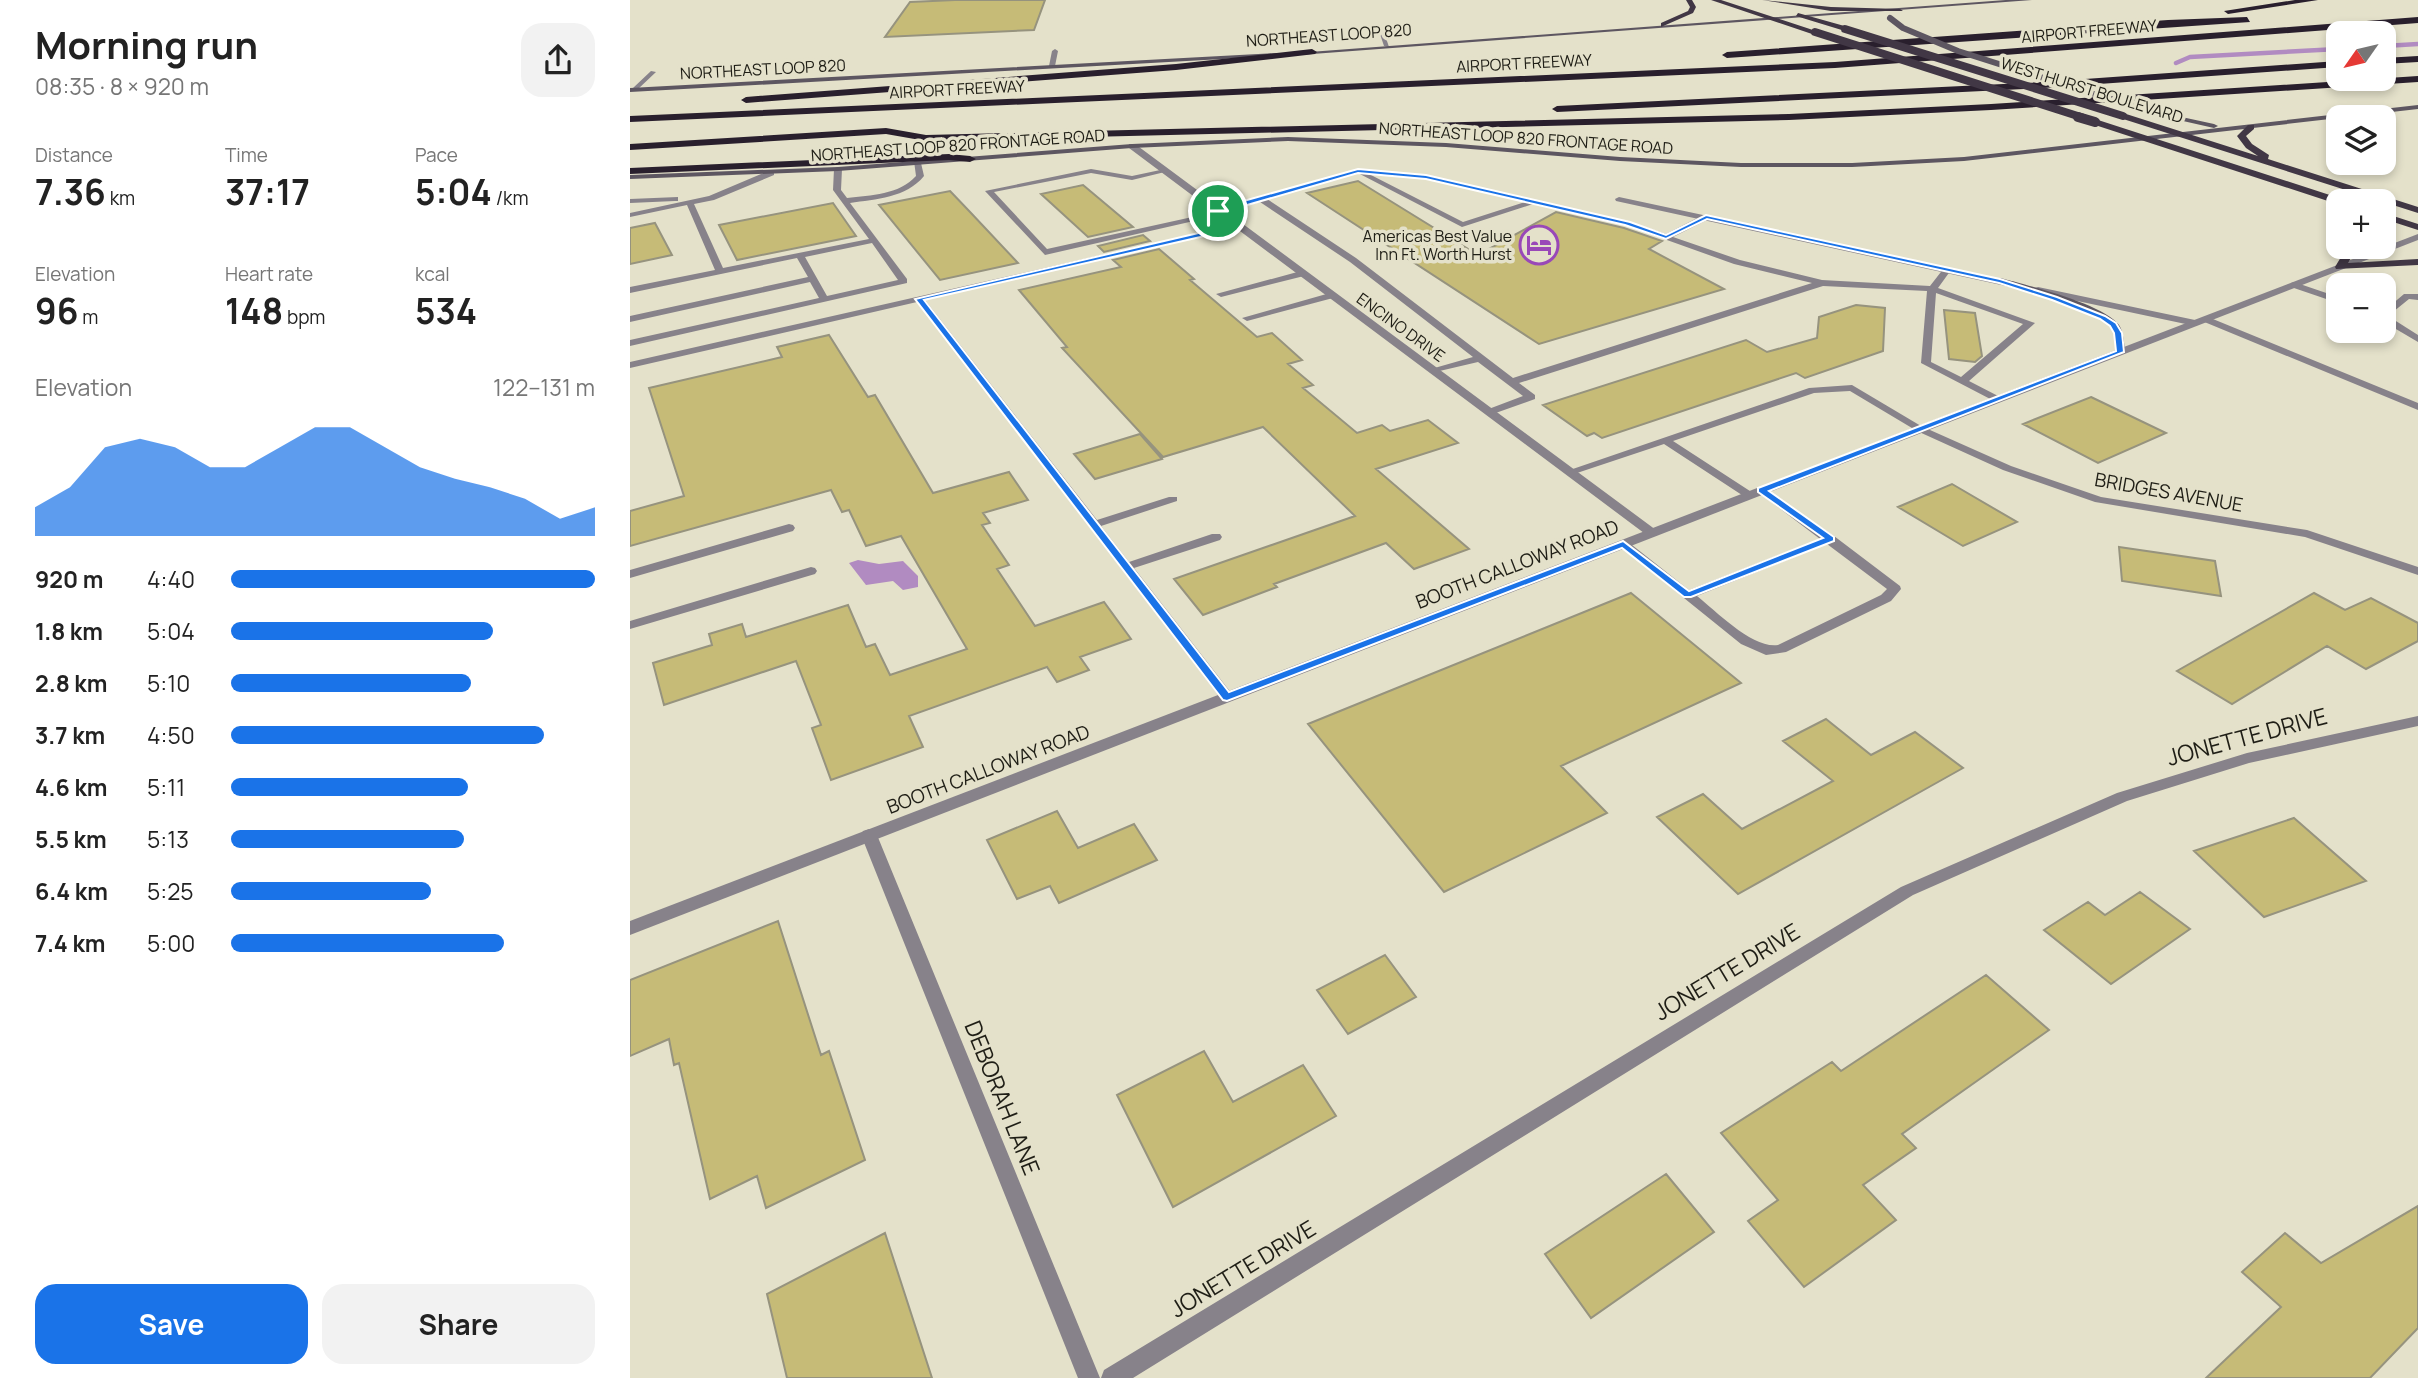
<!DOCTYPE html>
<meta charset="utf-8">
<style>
body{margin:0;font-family:Manrope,sans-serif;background:#f2f2f2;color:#222;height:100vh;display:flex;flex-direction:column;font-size:26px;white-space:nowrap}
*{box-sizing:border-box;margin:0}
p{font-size:23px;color:#767676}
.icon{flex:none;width:38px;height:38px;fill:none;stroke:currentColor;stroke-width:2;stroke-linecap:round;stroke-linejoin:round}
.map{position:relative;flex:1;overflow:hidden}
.panel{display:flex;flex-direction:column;background:#fff;width:630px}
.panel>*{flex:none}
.needle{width:46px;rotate:236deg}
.controls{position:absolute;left:1696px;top:21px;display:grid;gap:14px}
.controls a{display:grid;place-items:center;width:70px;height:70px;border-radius:14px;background:#fff;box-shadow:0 4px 10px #0003;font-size:35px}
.pin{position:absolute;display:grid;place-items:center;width:60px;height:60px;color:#fff;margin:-30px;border:4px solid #fff;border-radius:50%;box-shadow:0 2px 7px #0007}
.round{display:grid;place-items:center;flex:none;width:74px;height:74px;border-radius:21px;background:#f2f2f2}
.overview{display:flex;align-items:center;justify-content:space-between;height:119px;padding:0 35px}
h1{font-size:38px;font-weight:700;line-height:52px}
.metrics{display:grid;grid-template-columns:repeat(3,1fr);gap:10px;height:119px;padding:7px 35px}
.metrics div{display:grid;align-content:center}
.metrics b{font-size:35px;font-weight:700}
.metrics small{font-size:19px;font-weight:400}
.metrics p{font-size:19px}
.chart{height:196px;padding:14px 35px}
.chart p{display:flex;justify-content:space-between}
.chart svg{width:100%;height:126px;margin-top:7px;fill:#1a73e8;opacity:.7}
.button{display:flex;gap:14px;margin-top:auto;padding:14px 35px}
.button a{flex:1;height:80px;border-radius:21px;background:#1a73e8;color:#fff;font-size:28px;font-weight:700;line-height:80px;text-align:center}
.button a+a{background:#f2f2f2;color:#222}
ul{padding:0 35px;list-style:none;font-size:23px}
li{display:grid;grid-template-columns:112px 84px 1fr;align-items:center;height:52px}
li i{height:18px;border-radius:9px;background:#1a73e8}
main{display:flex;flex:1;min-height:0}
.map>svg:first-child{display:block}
.water{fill:#b18bc1}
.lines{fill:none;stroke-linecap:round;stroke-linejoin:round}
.stream{stroke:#b18bc1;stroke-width:4.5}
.building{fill:#c6bb77;stroke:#96937e;stroke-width:2}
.service{fill:#87828a;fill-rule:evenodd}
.minor{fill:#87828a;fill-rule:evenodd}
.tertiary{fill:#87828a;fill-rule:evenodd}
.secondary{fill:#5d5661;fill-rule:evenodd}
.primary{fill:#413745;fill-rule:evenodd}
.motorway{fill:#291f2d;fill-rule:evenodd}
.secondary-bridge{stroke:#5d5661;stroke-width:6}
.primary-bridge-far1{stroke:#413745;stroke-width:8}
.primary-bridge{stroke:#413745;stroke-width:10}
.route{fill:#1a73e8;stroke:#fff;stroke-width:2;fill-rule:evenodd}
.labels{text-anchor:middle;stroke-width:7;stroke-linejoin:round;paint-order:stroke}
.far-street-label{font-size:16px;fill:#1f1e16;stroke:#e4e1ca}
.far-poi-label{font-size:16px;fill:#1f1e16;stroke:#e4e1ca;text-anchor:end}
.street-label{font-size:19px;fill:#1f1e16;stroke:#e4e1ca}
.near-street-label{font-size:23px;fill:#1f1e16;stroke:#e4e1ca}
</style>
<main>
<section class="panel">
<div class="overview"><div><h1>Morning run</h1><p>08:35 · 8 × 920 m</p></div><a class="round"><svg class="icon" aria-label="share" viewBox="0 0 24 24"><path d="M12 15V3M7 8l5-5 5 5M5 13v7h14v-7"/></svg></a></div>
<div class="metrics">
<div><p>Distance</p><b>7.36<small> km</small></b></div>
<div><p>Time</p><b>37:17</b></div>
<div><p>Pace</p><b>5:04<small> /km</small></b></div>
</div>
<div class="metrics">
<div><p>Elevation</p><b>96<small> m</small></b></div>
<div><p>Heart rate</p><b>148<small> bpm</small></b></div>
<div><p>kcal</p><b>534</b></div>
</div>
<div class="chart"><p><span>Elevation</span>122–131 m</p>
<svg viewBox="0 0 160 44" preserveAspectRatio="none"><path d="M0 44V34L10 27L20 13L30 10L40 13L50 20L60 20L70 13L80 6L90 6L100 13L110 20L120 24L130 27L140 31L150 38L160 34V44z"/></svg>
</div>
<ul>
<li><b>920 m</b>4:40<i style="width:100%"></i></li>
<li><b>1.8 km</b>5:04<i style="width:72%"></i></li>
<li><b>2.8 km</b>5:10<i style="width:66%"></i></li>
<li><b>3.7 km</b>4:50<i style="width:86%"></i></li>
<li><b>4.6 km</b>5:11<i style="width:65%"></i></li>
<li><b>5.5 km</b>5:13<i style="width:64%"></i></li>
<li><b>6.4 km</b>5:25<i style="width:55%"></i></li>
<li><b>7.4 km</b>5:00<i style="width:75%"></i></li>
</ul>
<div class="button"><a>Save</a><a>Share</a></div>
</section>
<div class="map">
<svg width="1788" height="1378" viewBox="0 0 1788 1378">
<rect width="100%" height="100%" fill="#e4e1ca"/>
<!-- water -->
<path class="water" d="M228,560L249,564L273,561L288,576V587L273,590L263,581L236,585L219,563Z"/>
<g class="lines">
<!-- stream -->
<path class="stream" d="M1754,46L1788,44
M1546,63L1560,57L1708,49"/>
</g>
<!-- building -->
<path class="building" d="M325,0H415L404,30L255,37L280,2Z
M728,181L848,255L926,212L994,228L1032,241L1019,249L1094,289L909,344L677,193Z
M453,185L503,227L458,237L411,194Z
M320,191L341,213L388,263L310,280L249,205Z
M203,203L226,236L107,260L89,225Z
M25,223L42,255L0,264V228Z
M513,235L520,241L474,252L468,246Z
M529,249L564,279L560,280L627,337L642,333L672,360L658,364L683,385L673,388L727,433L752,425L760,431L798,420L828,443L746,469L839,549L784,569L756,543L644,584L647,587L573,615L544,579L725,516L633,427L533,457L432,348L437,347L389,290L491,267L483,260Z
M1226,305L1255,308L1253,351L1175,378L1166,373L972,438L964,433L957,436L913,405L1116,340L1137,352L1187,338L1189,317Z
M1314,310L1345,313L1352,356L1345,362L1319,359Z
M199,335L238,397L245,395L303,493L379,472L398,500L353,513L360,523L352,525L379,565L367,569L405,626L474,602L501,639L450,657L459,670L427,682L417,667L279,716L293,747L201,780L182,728L191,725L166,661L34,705L23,663L82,645L79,634L112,624L116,637L218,605L236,647L245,644L260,675L337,649L271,536L236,546L219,510L212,512L201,490L0,546V511L54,496L19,388L152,357L147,347Z
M1461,397L1536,433L1468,463L1393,424Z
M510,434L532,459L465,479L444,454Z
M1322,484L1387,522L1333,546L1268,507Z
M1489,547L1585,561L1591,596L1492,581Z
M1001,593L1111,683L931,766L977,813L814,892L678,724Z
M1684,593L1715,610L1741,598L1788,623V641L1736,669L1697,646L1602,704L1547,671Z
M1196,719L1241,755L1285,732L1333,768L1108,894L1027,817L1073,794L1112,829L1203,781L1153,741Z
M427,811L448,848L504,824L527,860L429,903L420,886L387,899L357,840Z
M1664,818L1736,881L1634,917L1564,851Z
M1510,892L1560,929L1481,984L1414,930L1458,902L1475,915Z
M148,921L191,1055L199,1051L235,1160L136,1208L127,1176L80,1199L49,1063L44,1065L39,1039L0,1056V980Z
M755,955L786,997L718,1034L687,990Z
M1356,975L1419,1030L1272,1134L1286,1148L1233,1185L1266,1220L1174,1287L1118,1221L1148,1200L1091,1133L1202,1062L1211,1071Z
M574,1051L603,1102L673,1065L706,1116L543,1207L487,1095Z
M1036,1174L1084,1232L961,1318L915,1254Z
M1788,1206V1328L1740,1378H1576L1651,1307L1612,1272L1655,1233L1691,1263Z
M255,1233L302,1378H157L137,1294Z"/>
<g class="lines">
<!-- service -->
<path class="service" d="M748,28L753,29L759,47L754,46Z
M425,49L428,51L425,66L422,68L419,66L422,51Z
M21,71L26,72L7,90H3V88Z
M284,161L291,163L294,176C276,198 246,199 220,203L277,279V283L0,346V340L189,298L180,282L0,322V316L178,277L167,258L0,293V287L85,270L57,205L0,217V213L79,196L138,171H144V175L84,200L64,204L93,268L239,239L203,190L204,169L208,167L212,169L211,190L217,198C241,195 269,195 286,176ZM242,243L268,280L197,296L175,257Z
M461,169L502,176L535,169L539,171L502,180L461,173L364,192L417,249L585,212V209L728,169L796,175L997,221L1036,234L1073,215H1079V219L1043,237L1110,260L1192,280L1300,286L1314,268L1317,267L1321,270L1308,288L1405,323L1339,381L1370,397V401L1366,402L1291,363L1297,291L1193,286L889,383L905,395V399L860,415L855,412L856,410L893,396L848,362L801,373V369L843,357L720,262L630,202L593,212L590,215L415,255L355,191ZM728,173L832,227L903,204L995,225L1104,264L1182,283L883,378L726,258L637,199ZM739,174L796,179L895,202L833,222ZM1306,293L1393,324L1331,377L1301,362Z
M48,197V201H45L0,203V199Z
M608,224L612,226L611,228L295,300L467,520L539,497H547V501L471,526L499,562L582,534H590L592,537L590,540L504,568L602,694L604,697L597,702L592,700L287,302L0,368V362Z
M671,271L674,272V276L591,297L586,294Z
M1664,282L1708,297V303L1661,287V283Z
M700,293L703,294V298L617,321L612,318Z
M1774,294H1788V300L1779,299L1758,316L1788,335V342L1754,322V311Z
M1572,317H1578L1788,403V410L1572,321Z
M1222,385L1296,429L1295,431H1287L1220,391L1184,393L1043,441L1123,493V497H1115L1034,444L944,474H936L934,472L1179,388Z
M1132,487L1204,536L1270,586L1271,589L1261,601L1156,652L1136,655L1111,644L987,544L993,540L997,541L1059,590L1190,539L1128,492V488ZM1197,544L1257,589L1251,595L1148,645C1123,649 1087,612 1067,596Z
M159,524L163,525L165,528L163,531L0,578V570Z
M181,567L185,568L187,571L185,574L0,629V621Z"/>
<!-- minor -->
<path class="minor" d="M499,144H505L1026,530L1028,533L1026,536H1018L499,148Z
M989,197L1385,282L1389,285L1385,288L986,201L985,199Z
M1408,287L1565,320L1570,323L1565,326L1405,292V288Z
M1291,426L1381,466L1471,497L1677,530L1788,567V575L1675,537L1465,502L1373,470L1287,431V427Z
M1788,716V726L1619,763L1497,801L1283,895L503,1378H471L474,1370L1271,887L1487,793L1617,753Z
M239,829L245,831L247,835L470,1378H448L231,835L233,831Z"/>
<!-- tertiary -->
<path class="tertiary" d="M1788,234V240L0,935V921Z"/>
<!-- secondary -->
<path class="secondary" d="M1376,0H1402L669,55L666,53Z
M647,53L645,56L0,92V88Z
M1788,105V109L1334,161L1222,167H1111L990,161L816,147L658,141L502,148L208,171L0,179V175L208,167L502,144L658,137L816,143L990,157L1111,163H1222L1334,157Z
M1524,111L1584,124L1588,126L1584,128L1522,114Z
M1370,278C1397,285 1474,304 1489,325C1494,333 1494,343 1495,352L1487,354C1484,346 1486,334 1481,327C1467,308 1391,290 1367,283V279Z"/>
<!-- primary -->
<path class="primary" d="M1056,0H1062L1066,7L1063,13L1031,27V23L1058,11L1060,7Z
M1081,0H1091L1189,32L1182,34Z
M1132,0L1201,7L1270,9L1273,11H1201Z
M1168,13L1218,27L1219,29L1215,31L1166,16Z
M1493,113L1628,156L1616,148L1607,136L1618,125H1624V129L1616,136L1622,144L1639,155L1638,159L1788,207V213L1490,118Z
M1465,119L1712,199L1713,201L1704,203L1462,124L1461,122Z
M1754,213L1788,224V230L1754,219Z
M1717,247H1727L1718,263L1788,259V265L1706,269L1705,267Z"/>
<!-- motorway -->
<path class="motorway" d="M1665,0H1688L1598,14L1594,11Z
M1617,17L1620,22L1097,58L1092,55L1097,52L1538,20Z
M1788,17V23L1205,68L0,122V116L1205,62Z
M682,49L687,52L685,54L546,70L116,103L111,100L116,97L546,64Z
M1788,56V62L1754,64V58Z
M1708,61V67L1413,88L927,112L922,109L927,106L1413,82Z
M1788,76V82L1361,110L1159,120L296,141L256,134L0,150V144L256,128L296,135L1159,114L1361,104Z
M319,154L340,156L346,159L340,162L319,160L0,174V168Z"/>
<!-- secondary-bridge -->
<path class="secondary-bridge" d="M1260,18L1273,28L1328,51L1524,113"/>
<!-- primary-bridge-far1 -->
<path class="primary-bridge-far1" d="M1215,29L1493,116
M1185,32L1454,118"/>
<!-- primary-bridge -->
<path class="primary-bridge" d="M1448,117L1465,122"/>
</g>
<!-- route -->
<path class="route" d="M728,169L796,175L1000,222L1036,235L1076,215L1370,279L1427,297L1475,316L1486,323L1492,333L1494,352L1139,491L1204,537V541L1061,597H1054L992,548L597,701L593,700L285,299L603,225L585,209ZM728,173L796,179L995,225L1036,239L1077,219L1369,283L1422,300L1470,319L1480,326L1484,333L1486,351L1128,488V492L1193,538L1059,591L993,541L599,692L294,300L610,228V225L593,212Z"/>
<!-- icons -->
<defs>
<symbol id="hotel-ring" viewBox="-11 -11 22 22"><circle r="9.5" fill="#e4e1ca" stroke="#9948b8" stroke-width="1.5"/><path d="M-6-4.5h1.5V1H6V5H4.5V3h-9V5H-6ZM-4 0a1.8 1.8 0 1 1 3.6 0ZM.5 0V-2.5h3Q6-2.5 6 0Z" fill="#9948b8"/></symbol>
</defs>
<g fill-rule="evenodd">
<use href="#hotel-ring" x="887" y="223" width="44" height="44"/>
</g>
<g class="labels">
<!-- far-street labels -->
<g class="far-street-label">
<text transform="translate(1459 31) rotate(-5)" y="6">AIRPORT FREEWAY</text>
<text transform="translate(699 35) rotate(-4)" y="6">NORTHEAST LOOP 820</text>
<text transform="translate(894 63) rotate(-3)" y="6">AIRPORT FREEWAY</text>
<text transform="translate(133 69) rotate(-3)" y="6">NORTHEAST LOOP 820</text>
<text transform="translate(327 89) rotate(-3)" y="6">AIRPORT FREEWAY</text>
<text transform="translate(1462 90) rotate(17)" y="6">WEST HURST BOULEVARD</text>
<text transform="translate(896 138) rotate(4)" y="6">NORTHEAST LOOP 820 FRONTAGE ROAD</text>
<text transform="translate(328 145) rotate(-4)" y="6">NORTHEAST LOOP 820 FRONTAGE ROAD</text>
<text transform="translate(771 327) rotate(36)" y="6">ENCINO DRIVE</text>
</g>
<!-- far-poi labels -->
<g class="far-poi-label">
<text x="882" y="242">Americas Best Value<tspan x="882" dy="18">Inn Ft. Worth Hurst</tspan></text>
</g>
<!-- street labels -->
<g class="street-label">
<text transform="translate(1539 492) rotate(10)" y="7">BRIDGES AVENUE</text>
<text transform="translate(887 564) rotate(-21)" y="7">BOOTH CALLOWAY ROAD</text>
<text transform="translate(358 769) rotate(-21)" y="7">BOOTH CALLOWAY ROAD</text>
</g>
<!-- near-street labels -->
<g class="near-street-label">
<text transform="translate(1617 737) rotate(-15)" y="8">JONETTE DRIVE</text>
<text transform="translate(1097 972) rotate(-31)" y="8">JONETTE DRIVE</text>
<text transform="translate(372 1098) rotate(68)" y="8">DEBORAH LANE</text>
<text transform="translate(613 1269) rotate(-31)" y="8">JONETTE DRIVE</text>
</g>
</g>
</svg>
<div class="controls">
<a><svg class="needle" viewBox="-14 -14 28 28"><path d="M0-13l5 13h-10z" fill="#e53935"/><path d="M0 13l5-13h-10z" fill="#767676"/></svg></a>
<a><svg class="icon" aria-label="layers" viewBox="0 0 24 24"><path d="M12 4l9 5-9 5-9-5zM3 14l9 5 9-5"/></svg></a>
<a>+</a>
<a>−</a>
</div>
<div class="pin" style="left:588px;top:211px;background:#1e9e55"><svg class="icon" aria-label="arrive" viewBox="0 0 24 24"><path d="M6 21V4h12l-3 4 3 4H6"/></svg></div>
</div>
</main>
